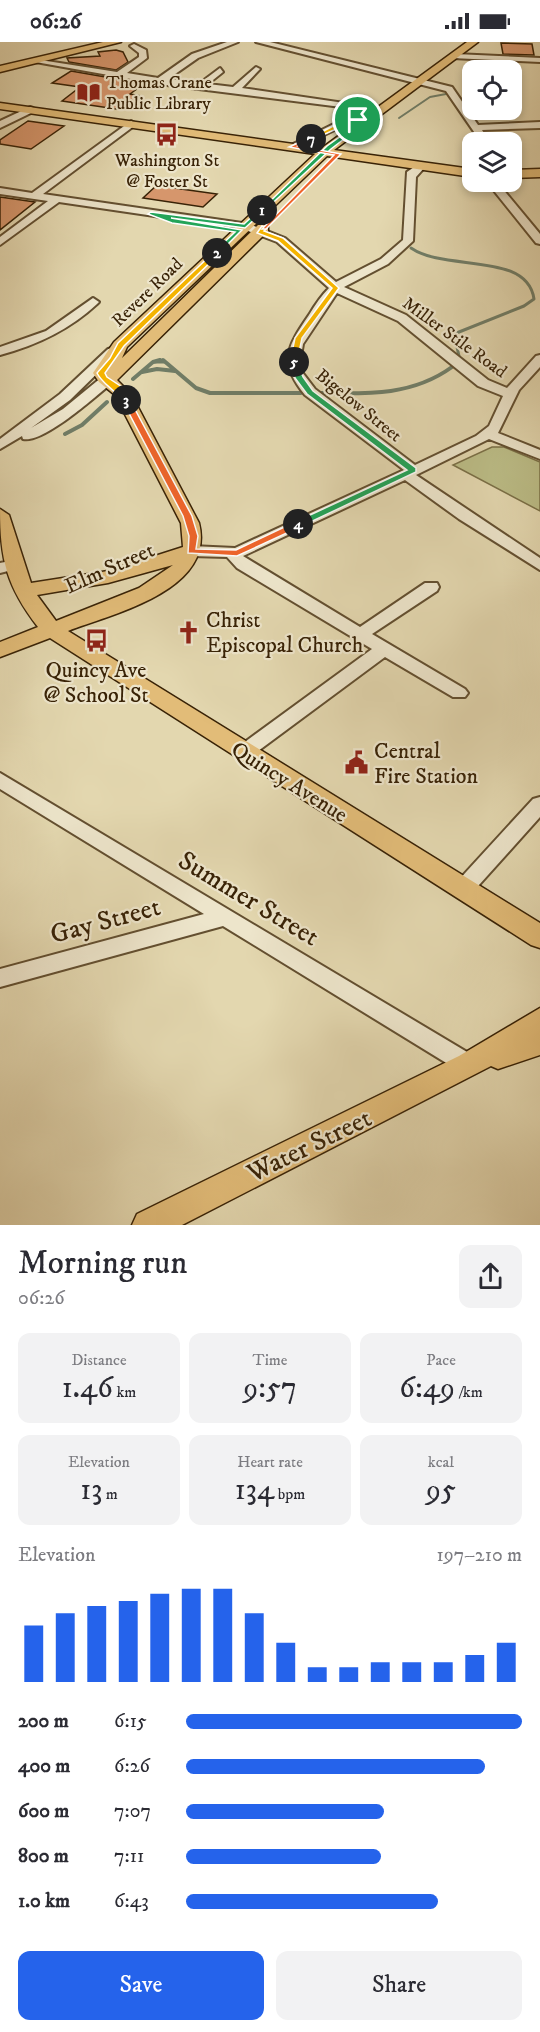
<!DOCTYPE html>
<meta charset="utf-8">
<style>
body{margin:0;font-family:"IM FELL DW Pica",serif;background:#f2f2f3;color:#2b2b33;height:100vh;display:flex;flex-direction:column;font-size:22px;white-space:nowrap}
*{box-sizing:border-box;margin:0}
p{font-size:20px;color:#7c7c81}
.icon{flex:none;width:33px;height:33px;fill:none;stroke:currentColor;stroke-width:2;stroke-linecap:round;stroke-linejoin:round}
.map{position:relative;height:1183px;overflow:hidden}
.drawer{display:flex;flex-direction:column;background:#fff;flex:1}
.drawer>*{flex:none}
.fabs{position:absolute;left:462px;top:18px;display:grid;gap:12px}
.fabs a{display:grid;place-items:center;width:60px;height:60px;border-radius:12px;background:#fff;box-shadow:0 3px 9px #0003;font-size:30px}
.pin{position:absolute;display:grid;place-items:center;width:51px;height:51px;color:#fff;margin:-26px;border:3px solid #fff;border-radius:50%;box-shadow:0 2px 6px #0007}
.km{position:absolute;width:30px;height:30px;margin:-15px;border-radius:50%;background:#222;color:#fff;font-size:16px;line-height:30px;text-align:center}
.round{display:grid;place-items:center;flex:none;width:63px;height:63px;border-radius:12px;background:#f2f2f3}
.summary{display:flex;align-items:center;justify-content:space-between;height:102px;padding:0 18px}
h1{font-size:33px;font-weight:600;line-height:45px}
.figures{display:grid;grid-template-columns:repeat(3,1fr);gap:9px;height:102px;padding:6px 18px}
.figures div{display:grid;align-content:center;border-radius:12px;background:#f2f2f3;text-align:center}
.figures b{font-size:30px;font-weight:600}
.figures small{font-size:16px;font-weight:400}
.figures p{font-size:16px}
.chart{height:168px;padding:12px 18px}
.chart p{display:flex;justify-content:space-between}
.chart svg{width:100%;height:108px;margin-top:6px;stroke:#2563eb;stroke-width:6}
.cta{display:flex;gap:12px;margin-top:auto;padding:12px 18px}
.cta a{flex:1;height:69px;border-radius:12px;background:#2563eb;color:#fff;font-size:24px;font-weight:600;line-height:69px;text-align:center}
.cta a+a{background:#f2f2f3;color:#2b2b33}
ul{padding:0 18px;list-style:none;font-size:20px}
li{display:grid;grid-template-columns:96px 72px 1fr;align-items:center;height:45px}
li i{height:15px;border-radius:8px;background:#2563eb}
.status{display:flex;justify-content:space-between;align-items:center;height:42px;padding:0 30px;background:#fff;direction:ltr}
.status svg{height:16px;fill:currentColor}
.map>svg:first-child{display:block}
.green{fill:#bbbc86;stroke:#7a6f46;stroke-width:1.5}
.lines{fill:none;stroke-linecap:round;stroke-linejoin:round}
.stream-far2{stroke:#707d67;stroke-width:2}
.stream-far1{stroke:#707d67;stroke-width:3}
.stream{stroke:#707d67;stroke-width:4}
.building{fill:#d6966c;stroke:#382206;stroke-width:1.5}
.minor-casing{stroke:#634f30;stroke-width:4}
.major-casing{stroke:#382206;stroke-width:3}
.minor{fill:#ede5cb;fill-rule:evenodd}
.major{fill:#e2bc78;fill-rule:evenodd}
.split-1{fill:#22a559;stroke:#fff;stroke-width:1.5}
.split-2{fill:#22a559;stroke:#fff;stroke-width:1.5}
.split-3{fill:#f5b400;stroke:#fff;stroke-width:1.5}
.split-4{fill:#f0652b;stroke:#fff;stroke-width:1.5}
.split-5{fill:#22a559;stroke:#fff;stroke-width:1.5}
.split-6{fill:#f5b400;stroke:#fff;stroke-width:1.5}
.split-7{fill:#f0652b;stroke:#fff;stroke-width:1.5}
.split-8{fill:#f5b400;stroke:#fff;stroke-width:1.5}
.labels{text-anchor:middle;stroke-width:4.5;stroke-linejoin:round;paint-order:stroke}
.far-poi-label{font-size:18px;fill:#382206;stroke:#ede5cb;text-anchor:start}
.far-street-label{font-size:18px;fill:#382206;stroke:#ede5cb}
.street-label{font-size:22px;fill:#382206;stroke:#ede5cb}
.poi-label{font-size:22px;fill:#382206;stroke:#ede5cb;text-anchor:start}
.near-street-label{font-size:27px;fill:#382206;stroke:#ede5cb}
</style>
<div class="status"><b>06:26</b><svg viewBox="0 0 49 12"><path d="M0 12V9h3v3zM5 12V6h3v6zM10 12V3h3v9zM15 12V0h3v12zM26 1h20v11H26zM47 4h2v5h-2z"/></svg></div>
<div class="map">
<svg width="540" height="1183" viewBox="0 0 540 1183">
<rect width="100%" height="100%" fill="#e3d7af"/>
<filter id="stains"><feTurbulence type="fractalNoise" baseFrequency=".00333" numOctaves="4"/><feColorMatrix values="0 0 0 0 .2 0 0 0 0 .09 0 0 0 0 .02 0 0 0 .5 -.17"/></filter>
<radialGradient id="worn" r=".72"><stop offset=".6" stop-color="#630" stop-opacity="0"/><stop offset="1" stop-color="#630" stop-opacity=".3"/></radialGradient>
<!-- green -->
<path class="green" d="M492,405H504L540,420V469L453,423Z"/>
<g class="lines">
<!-- stream-far2 -->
<path class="stream-far2" d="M399,76L430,55L446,52"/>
<!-- stream-far1 -->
<path class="stream-far1" d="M411,206C445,230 527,209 534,257L524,264L454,292L459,314
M153,320H164"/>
<!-- stream -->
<path class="stream" d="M163,318L196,346L210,351H301
M142,330L157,327L175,329
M133,337L153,320L160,318
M320,351C367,352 412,354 452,325
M65,392L82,383L107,360"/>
</g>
<!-- building -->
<path class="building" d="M501,1L532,2L534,13L503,12Z
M116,8L123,10L128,20L116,28L69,20L67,16L100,14L98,10Z
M71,29L140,41L141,44L130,52L141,54L123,68L62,59L80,45L52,41Z
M28,79L64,84L31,107L0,102V98Z
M157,143L181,147L217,152L203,165L143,156Z
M0,155L35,160L0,188Z"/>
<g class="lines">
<defs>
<path id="minor" d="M227,0H238L198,16L168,37L200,41L220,26L223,30L208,42L233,45L256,25L260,27L242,46L385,67L381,70L159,42L30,19L34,17L117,30L139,15V11L130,4L134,2L146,8L147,16L127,31L158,36L192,12Z
M256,0H270L452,45L478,83L540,80V86L482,88L490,100H481L446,49Z
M455,12L540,16V20L452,16Z
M30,65L33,66V70L0,86V79Z
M367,74L372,77L370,79L347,82L295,107L287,105L342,78Z
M131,79L136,82L134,84L43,152L249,182L285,196L336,240L381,217L403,198L407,130L417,123H423L425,125L416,135L413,199L388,222L344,245L406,273L488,338L507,346L536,314L540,313V325L519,348L498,391L540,408V417L489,397L416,433L540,516V528L459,477L405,438L243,514L360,585L425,541H437L439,545L437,549L372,592L465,647L468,651L465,655H453L385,615L250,715H238L235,710L238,705L372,607L237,526L227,515L191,514L183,509L191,504L235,506L404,428L305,353C278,320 287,305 309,273C315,263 321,254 329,246L277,200L243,187L59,160L0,203V195L48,159L0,152V146L32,151ZM337,251L398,279L478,344L503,354L489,384L476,394L415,423L315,347L302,330L300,320L303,302Z
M487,140H497L540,192V202L536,201Z
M93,256L99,260L97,262C69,288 37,303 0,313V305L46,289Z
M112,306L116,307V313L70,358L31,386L63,367L102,335H112V341C96,354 43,402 23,397L22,394L0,407V397L60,352L108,307Z
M15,518L20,520L23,523L20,526L0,531V521Z
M0,731L477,1016L480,1023L477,1030L469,1033L461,1030L223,884L0,945V927L204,872L0,747Z
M540,755V775L470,853L463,855L456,853L453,847L456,841L533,757Z"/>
<path id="major" d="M103,0H121L0,30V24Z
M467,0H478L334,108L472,127V135L327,114L127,305L122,316L258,183H268V189L117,338L131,352L199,481C216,548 115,571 68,589L540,881V906L531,903L50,596L0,615V600L38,585C7,545 0,518 0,467L9,473L31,541L108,529L183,505L181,481L115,353L99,340L93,331L114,300L315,112L0,67V61L322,106ZM173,523L139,546L56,579L37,553L108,541Z
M540,127V135L512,136V128Z
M540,966V1013L498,1027L491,1024L182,1183H132L137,1172L459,1014Z"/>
</defs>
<!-- minor casing -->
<use href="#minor" class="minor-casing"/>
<!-- major casing -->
<use href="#major" class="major-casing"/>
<!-- minor -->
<use href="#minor" class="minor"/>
<!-- major -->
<use href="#major" class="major"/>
</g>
<!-- split-1 -->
<path class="split-1" d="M357,76L370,77L331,107L264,169H260L327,104L362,79Z"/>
<!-- split-2 -->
<path class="split-2" d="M260,167L265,168L245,186L171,176L242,188L217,213L215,209L235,190L172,181L148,172L151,170L244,182Z"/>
<!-- split-3 -->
<path class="split-3" d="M215,209L220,211L124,304L105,331L107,335L122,345L130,358L123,360C116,348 103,343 97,331L110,316L118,301Z"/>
<!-- split-4 -->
<path class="split-4" d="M126,356L130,358L192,474L198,494L196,507L236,508L295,480H302V484L237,514L188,511L189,494L183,474L122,358Z"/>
<!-- split-5 -->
<path class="split-5" d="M291,318H296L303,335L313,349L416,426V430L302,484H295V480L407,428L307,352L295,336Z"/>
<!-- split-6 -->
<path class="split-6" d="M262,184L267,186L264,189L283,196L339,246L302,296L297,320L294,322L290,320L295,296L332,246L278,199L257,191Z"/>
<!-- split-7 -->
<path class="split-7" d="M309,96L313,97L298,104L341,112L266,187H262L334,113L289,105Z"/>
<!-- split-8 -->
<path class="split-8" d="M358,76L360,79L347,82L312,98L308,97L343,79Z"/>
<!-- icons -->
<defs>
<symbol id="library-bare" viewBox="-9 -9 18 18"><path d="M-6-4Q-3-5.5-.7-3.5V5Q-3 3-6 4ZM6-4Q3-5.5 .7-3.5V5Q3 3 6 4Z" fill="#8f2418" stroke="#ede5cb" stroke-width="2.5" paint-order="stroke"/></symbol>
<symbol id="bus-bare" viewBox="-9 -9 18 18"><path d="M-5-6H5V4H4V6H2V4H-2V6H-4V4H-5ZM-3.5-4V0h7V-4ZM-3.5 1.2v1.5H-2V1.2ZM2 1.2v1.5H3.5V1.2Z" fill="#8f2418" stroke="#ede5cb" stroke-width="2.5" paint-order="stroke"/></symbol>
<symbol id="church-bare" viewBox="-9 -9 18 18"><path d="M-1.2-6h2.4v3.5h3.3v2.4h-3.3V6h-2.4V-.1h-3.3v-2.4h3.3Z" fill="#8f2418" stroke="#ede5cb" stroke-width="2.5" paint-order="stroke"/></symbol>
<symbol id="civic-bare" viewBox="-9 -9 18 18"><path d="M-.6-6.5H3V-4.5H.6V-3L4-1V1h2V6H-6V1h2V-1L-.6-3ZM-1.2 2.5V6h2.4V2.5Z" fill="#8f2418" stroke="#ede5cb" stroke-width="2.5" paint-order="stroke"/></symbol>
</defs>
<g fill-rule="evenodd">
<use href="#library-bare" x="72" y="34" width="33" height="33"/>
<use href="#bus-bare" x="150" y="76" width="33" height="33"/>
<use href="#church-bare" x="172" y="574" width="33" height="33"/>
<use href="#bus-bare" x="80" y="582" width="33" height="33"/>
<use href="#civic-bare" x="340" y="704" width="33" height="33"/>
</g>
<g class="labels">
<!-- far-poi labels -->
<g class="far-poi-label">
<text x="106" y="46">Thomas Crane<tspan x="106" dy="21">Public Library</tspan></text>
<text x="167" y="124" text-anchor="middle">Washington St<tspan x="167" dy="21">@ Foster St</tspan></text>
</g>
<!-- far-street labels -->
<g class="far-street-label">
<text transform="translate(147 250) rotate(-44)" y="6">Revere Road</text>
<text transform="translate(455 295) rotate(36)" y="6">Miller Stile Road</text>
<text transform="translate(359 363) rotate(39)" y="6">Bigelow Street</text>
</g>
<!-- street labels -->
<g class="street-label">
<text transform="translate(109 525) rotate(-24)" y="8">Elm Street</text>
<text transform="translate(290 739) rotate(32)" y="8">Quincy Avenue</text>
</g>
<!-- poi labels -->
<g class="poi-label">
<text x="206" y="585">Christ<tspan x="206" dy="25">Episcopal Church</tspan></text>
<text x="96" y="635" text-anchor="middle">Quincy Ave<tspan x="96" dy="25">@ School St</tspan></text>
<text x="374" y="716">Central<tspan x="374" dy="25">Fire Station</tspan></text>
</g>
<!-- near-street labels -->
<g class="near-street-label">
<text transform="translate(249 856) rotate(31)" y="9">Summer Street</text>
<text transform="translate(105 878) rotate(-15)" y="9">Gay Street</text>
<text transform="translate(309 1103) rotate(-26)" y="9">Water Street</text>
</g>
</g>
<rect width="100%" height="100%" filter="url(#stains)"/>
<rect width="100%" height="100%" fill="url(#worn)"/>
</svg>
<div class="fabs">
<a><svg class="icon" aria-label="locate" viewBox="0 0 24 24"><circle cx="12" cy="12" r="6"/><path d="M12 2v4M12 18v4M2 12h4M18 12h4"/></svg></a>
<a><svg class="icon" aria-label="layers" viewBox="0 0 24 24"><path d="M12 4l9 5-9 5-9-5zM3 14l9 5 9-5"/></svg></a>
</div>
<div class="pin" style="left:358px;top:78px;background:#1e9e55"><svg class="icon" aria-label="arrive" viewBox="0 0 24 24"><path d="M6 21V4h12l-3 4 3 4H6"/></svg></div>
<b class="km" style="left:262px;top:168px">1</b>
<b class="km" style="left:217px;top:211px">2</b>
<b class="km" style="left:126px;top:358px">3</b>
<b class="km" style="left:298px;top:482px">4</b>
<b class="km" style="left:294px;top:320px">5</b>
<b class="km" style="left:311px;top:97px">7</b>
</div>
<section class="drawer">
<div class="summary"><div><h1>Morning run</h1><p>06:26</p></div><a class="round"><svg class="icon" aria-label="share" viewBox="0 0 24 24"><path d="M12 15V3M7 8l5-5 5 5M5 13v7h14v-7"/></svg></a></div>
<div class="figures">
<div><p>Distance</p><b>1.46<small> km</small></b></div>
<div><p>Time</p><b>9:57</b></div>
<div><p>Pace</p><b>6:49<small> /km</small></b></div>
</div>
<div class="figures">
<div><p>Elevation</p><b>13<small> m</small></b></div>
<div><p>Heart rate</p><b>134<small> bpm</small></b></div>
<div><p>kcal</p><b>95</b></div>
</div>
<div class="chart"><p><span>Elevation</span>197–210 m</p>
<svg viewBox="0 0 160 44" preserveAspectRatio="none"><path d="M5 44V21M15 44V16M25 44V13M35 44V11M45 44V8M55 44V6M65 44V6M75 44V16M85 44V28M95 44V38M105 44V38M115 44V36M125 44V36M135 44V36M145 44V33M155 44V28"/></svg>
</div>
<ul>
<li><b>200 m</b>6:15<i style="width:100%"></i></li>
<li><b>400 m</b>6:26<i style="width:89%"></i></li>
<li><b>600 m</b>7:07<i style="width:59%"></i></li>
<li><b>800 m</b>7:11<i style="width:58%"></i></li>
<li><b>1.0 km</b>6:43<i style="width:75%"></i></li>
</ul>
<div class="cta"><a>Save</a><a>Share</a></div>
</section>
